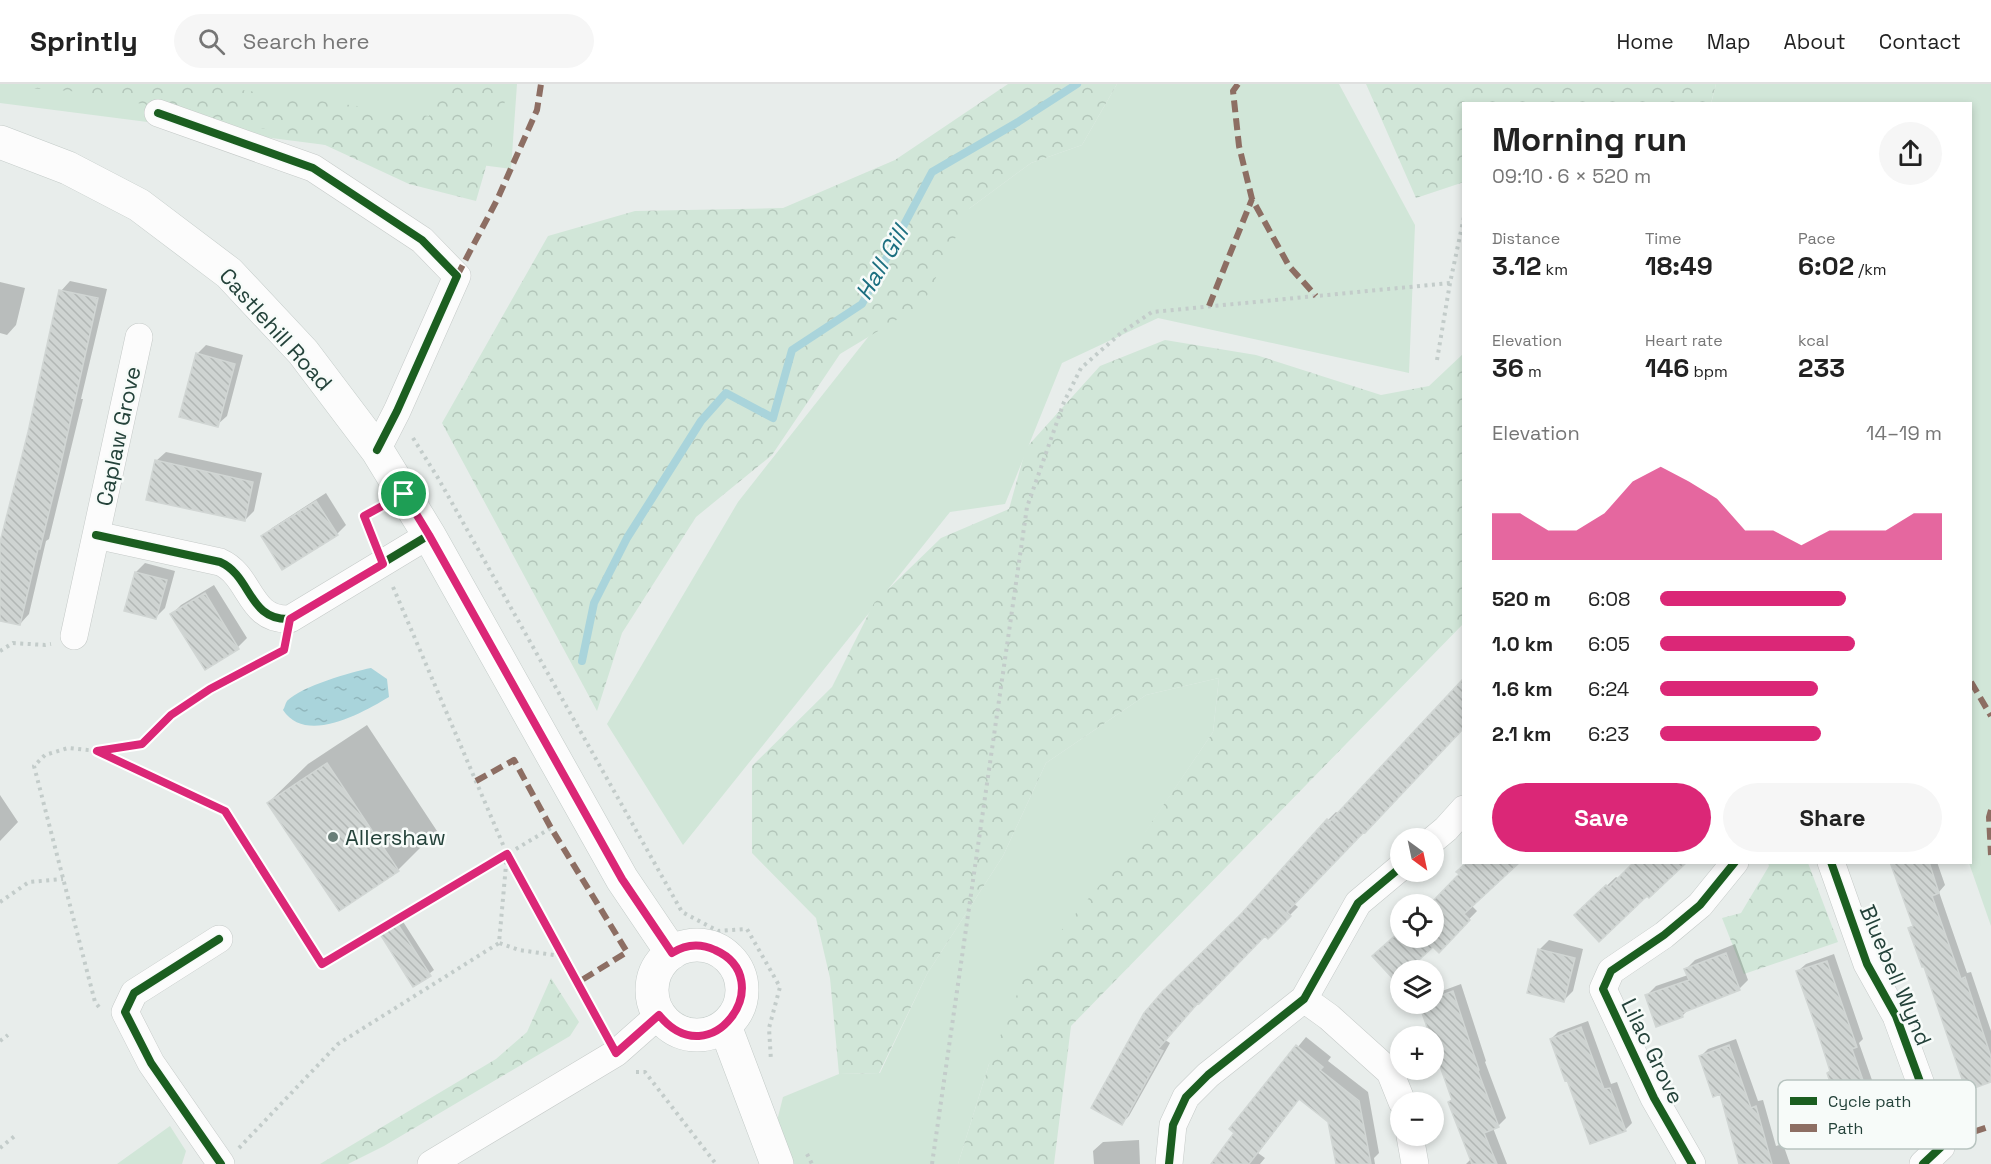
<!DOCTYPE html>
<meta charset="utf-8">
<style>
body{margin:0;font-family:"Space Grotesk",sans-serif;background:#f6f6f6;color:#222;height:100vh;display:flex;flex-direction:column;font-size:22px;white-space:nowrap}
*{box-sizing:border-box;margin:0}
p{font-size:20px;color:#767676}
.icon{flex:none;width:33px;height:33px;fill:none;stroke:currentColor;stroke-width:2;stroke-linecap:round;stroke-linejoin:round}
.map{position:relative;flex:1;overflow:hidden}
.details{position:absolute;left:1462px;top:18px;width:510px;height:762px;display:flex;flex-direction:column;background:#fff;border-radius:0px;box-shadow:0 3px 9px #0003}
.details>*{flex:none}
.needle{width:39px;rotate:147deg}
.tools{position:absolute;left:1390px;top:744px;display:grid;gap:12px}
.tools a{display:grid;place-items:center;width:54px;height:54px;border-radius:50%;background:#fff;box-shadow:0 3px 9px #0003;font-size:30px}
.pin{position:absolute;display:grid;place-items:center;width:51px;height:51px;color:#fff;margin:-26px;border:3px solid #fff;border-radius:50%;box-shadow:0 2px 6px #0007}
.round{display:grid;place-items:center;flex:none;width:63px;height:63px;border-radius:32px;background:#f6f6f6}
.overview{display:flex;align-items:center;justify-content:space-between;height:102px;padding:0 30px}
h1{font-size:33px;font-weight:800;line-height:45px}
.stats{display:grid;grid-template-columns:repeat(3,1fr);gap:9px;height:102px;padding:6px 30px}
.stats div{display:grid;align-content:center}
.stats b{font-size:26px;font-weight:800}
.stats small{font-size:16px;font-weight:400}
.stats p{font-size:16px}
.chart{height:168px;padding:12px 30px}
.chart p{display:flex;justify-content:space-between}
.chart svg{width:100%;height:108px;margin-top:6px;fill:#db2777;opacity:.7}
.cta{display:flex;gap:12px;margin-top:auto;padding:12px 30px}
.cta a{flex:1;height:69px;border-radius:36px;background:#db2777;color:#fff;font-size:24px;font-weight:800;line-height:69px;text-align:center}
.cta a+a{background:#f6f6f6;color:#222}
ul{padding:0 30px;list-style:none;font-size:20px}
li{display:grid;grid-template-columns:96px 72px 1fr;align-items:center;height:45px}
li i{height:15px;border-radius:8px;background:#db2777}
header{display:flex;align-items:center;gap:36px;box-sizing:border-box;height:84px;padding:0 30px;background:#fff;border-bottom:2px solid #e0e0e0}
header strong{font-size:28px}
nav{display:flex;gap:33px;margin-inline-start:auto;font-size:21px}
.search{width:420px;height:54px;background:#f6f6f6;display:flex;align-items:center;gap:15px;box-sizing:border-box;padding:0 21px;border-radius:33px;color:#767676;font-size:22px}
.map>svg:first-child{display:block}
.grass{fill:#d1e6d8}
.forest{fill:url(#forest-crowns)}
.water{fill:url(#water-ripples)}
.shadow{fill:#0003}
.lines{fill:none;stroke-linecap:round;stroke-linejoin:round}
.stream{stroke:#a9d4db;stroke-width:8}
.building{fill:url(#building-back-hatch);stroke:#d1d6d4;stroke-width:1.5}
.minor-casing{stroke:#c5cac8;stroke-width:28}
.secondary-casing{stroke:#c3cbc8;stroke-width:34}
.path{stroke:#c3ccca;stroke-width:4;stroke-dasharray:3 4.5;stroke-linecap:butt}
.minor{stroke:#fcfcfc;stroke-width:27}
.secondary{stroke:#fcfcfc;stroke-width:33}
.quiet{stroke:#8d6e63;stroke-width:6;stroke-dasharray:12 6;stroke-linecap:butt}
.cycleway-casing{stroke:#f7fbf9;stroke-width:11}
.cycleway{stroke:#1b5e20;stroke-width:8}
.route-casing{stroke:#fff;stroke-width:12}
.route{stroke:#db2777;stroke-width:8}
.poi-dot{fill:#697e78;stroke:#f7fbf9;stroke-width:2}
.labels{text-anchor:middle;stroke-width:5;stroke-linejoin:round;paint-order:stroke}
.street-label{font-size:22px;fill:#24423a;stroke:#f7fbf9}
.poi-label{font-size:22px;fill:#24423a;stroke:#f7fbf9;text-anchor:start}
.water-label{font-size:24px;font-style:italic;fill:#1c6f80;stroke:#f7fbf9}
.key{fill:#f7fbf9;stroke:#b8c4c0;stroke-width:1.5}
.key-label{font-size:16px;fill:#24423a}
</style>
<header>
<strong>Sprintly</strong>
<div class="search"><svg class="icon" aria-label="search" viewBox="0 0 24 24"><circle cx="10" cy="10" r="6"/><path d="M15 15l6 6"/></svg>Search here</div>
<nav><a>Home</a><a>Map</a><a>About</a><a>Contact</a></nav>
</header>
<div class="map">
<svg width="1991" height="1080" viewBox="0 0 1991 1080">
<defs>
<pattern id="forest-crowns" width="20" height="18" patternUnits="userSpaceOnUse" patternTransform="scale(1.5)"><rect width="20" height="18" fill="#d1e6d8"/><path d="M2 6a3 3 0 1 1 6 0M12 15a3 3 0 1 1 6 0" fill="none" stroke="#b3c6ba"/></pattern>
<pattern id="water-ripples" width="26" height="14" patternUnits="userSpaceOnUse" patternTransform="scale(1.5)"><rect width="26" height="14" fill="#a9d4db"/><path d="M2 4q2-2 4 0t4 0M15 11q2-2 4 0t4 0" fill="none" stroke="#91b7bd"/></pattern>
<pattern id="building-back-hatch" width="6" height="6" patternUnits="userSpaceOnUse" patternTransform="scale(1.5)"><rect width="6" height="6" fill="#cfd4d2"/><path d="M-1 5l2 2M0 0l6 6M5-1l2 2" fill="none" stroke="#b2b7b5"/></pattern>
</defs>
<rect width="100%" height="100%" fill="#e8edeb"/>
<!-- grass -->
<path class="grass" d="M0,0H517L511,85L0,19Z
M1117,0H1339L1415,141L1409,289L1158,234L1062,279L1005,420L950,428L683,761L607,640L738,418L970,124L1031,79L1082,61Z
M1716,0H1991V842L1969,779L1971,778V20H1711Z
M1219,594L1213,648L989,980L958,1080H790L774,1049L783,1013L839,990L880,989L927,890L1003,772L1046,679L1146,611Z
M170,1042L186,1067L182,1080H117Z"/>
<!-- forest -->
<path class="forest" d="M0,0H198L429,32L438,0H510L476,117L409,100L310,54L83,8L0,2Z
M1008,0H1117L1082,61L1031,79L970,124L923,220L840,270L772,371L696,433L622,549L597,627L442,339L548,152L635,127L783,124L895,76Z
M1366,0H1716L1711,19L1464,20V98L1416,114Z
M1165,256L1256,271L1381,311L1429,302L1464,269V539L1071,942L1054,1080H958L989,980L1026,888L1145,748L1213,648L1219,594L1146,611L1046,679L1003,772L927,890L879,989L839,990L830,894L816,834L752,769V682L832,603L874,519L941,454L1009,425L1026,364L1100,282Z
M1768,779H1808L1838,858L1744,890L1722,834L1741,829L1769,782Z
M551,894L579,938L570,952L384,1062L348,1080H320L496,975L527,948Z"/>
<!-- water -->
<path class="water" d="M371,584L387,595L389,613C362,629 306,661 283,626C285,623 285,620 287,617C302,602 351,588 371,584Z"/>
<!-- shadow -->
<path class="shadow" d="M70,197L107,205L81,315H83L49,455L46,457L29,530L20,540L0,535V468L61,207Z
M0,198L25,204L16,241L7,251L0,249Z
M206,261L243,271L227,332L217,341L197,270Z
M166,368L262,389L254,427L245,436L156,377Z
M326,409L346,441L337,450L263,453L272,444Z
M145,479L175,487L165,524L156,533L136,488Z
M214,501L247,554L238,563L205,584L172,530L181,521Z
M1464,596V643L1293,819L1298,823L1268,853L1265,850L1198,918L1165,956L1170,959L1129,1032L1121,1040L1093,1023L1242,831L1328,736L1336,728L1339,730Z
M367,641L437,747L398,786L268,719L308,680Z
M0,711L18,738L0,757Z
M1893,778H1937L1945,801L1939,808L1967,889L1971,888L1991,947V997L1925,881L1910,844L1914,840Z
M1461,791L1471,821L1477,827L1439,866L1433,861L1406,886H1401V891L1382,865L1401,848V854H1434V820H1432Z
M1616,793L1647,810L1576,831Z
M402,836L434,886L414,901L381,850Z
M1549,856L1583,865L1573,907L1564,916L1539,866Z
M1735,860L1748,896L1739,905L1690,924L1682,932L1647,911L1656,902L1688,891L1686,885L1695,876Z
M1834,870L1863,955L1859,959L1879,1016L1881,1015L1891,1043L1884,1050L1831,986L1798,887L1806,880Z
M1461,900L1486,977L1485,978L1506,1034L1498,1042L1493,1044L1507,1080H1466L1471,1075L1450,1018L1453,1014L1434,959V952H1432L1420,920H1434V910Z
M1588,937L1611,1000L1617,998L1632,1039L1625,1046L1551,955L1558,948Z
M1306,953L1331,973L1328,977L1368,1008L1379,1069L1374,1074L1375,1080H1338L1330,1038L1300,1014L1258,1069L1265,1074L1260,1080H1213L1236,1049L1231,1044Z
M1736,955L1758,1017L1763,1016L1776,1062L1783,1060L1790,1080H1742L1721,1009L1701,972L1708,965Z
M1139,1056L1140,1080H1094L1093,1067L1103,1058Z"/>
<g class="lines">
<!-- stream -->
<path class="stream" d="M582,577L594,519L627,454L701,337L726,309L773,334L792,266L862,220L932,88L1018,38L1077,0"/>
</g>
<!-- building -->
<path class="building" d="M59,206L98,214L59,388L40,465H38L20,541L0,537V458L28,348Z
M196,269L235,280L218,343L179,333Z
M155,376L253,398L245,437L146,416Z
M316,417L338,451L282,486L261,452Z
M135,488L167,496L156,535L124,527Z
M205,509L239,565L205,586L170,530Z
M1464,594V644L1365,749L1364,748L1287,828L1291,832L1268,855L1265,852L1199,920L1198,919L1158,965L1163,967L1122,1041L1091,1024L1144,929L1163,907L1241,830L1327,735L1330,737Z
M327,679L399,787L339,827L267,719Z
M1467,778H1520L1464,830L1470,836L1439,869L1433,863L1408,886H1401V893L1396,898L1372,872L1398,849L1401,851V854H1434V820H1430L1459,790L1456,788Z
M1634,778H1687L1649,814L1647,812L1599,858L1574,831L1606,801L1609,803Z
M1890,778H1929L1939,809L1932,812L1961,895L1965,893L1991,973V998L1966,1007L1924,883H1922L1908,844L1913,842Z
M397,839L431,892L413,903L380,850Z
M1538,865L1575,874L1564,918L1527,909Z
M1726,869L1740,906L1682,929L1683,933L1656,943L1645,911L1689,896L1684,885Z
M1827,877L1857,963L1852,965L1872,1022H1873L1885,1052L1852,1064L1827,989L1830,987L1817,946L1796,887Z
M1453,907L1479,986L1478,987L1499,1043L1484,1049L1497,1080H1472L1448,1018L1452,1016L1434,965V952H1430L1419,920H1434V914Z
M1581,943L1604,1005L1610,1004L1626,1047L1590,1060L1567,996L1565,997L1550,955Z
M1296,961L1323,983L1320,986L1359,1017L1371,1080H1336L1328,1038L1299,1015L1249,1080H1211L1234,1049L1229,1045Z
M1729,961L1751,1024L1756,1022L1772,1080H1739L1720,1010L1713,1013L1699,972Z"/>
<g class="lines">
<defs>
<path id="minor" d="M158,29L313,84L422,156L457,192L397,327L377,366
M96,451L220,478C252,492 248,537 290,535L429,451
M74,552L139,253
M1434,755L1446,745L1464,725
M1831,778L1867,880L1896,932L1937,1044L1941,1063L1923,1080
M219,855L134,909L125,928L151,979L221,1080
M1304,915L1329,933L1390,988L1402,1018
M1410,1052L1415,1080
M431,1080L616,969L659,931
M1169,1080L1173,1041L1186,1013L1208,991L1304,915L1358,819L1401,783
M1692,1080L1654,1014L1603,905L1611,887L1664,851L1700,821L1735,778"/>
<path id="secondary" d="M0,58L68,84L139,121L229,189L303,268L377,366L429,451L622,795L672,869
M652 906a45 45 0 1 1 90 0a45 45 0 1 1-90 0Z
M725,942L777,1080"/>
</defs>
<!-- minor casing -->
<use href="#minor" class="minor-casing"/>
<!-- secondary casing -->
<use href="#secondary" class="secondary-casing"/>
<!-- path -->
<path class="path" d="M1437,276L1450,199
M413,354L438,394L682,828L718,847L747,845L780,903L769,944L771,977
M373,455L364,432L379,424
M393,503L507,770L603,946
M0,567L13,559L45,561L51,560
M99,667L225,727L322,881L551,744
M507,770L499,859L519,866L561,872
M0,818L29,798L63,795
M99,923L95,918L34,682L45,671L68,664L97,667L142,660L171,631L210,605L284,566L285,560
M0,957L8,951
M636,988H645L716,1080
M0,1064L16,1051
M239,1064L338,960L499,859
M807,1070L812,1080
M932,1080L1027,423L1064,318L1081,284L1121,249L1152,228L1450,199L1464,133"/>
<!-- minor -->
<use href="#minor" class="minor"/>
<!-- secondary -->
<use href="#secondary" class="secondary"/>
<!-- quiet -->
<path class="quiet" d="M1238,0L1233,7L1239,62L1252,115L1289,182L1316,212
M457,192L497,116L537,26L541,0
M1209,222L1252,115
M1971,598L1991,632
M476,697L514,676L551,744L627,868L577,899
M1991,726L1989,733L1991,771
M1940,1059L1991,1042"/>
<defs>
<path id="cycleway" d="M158,29L313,84L422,156L457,192L397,327L377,366
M96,451L220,478C252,492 248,537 290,535L429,451
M1831,778L1867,880L1896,932L1937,1044L1941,1063L1923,1080
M219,855L134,909L125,928L151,979L221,1080
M1169,1080L1173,1041L1186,1013L1208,991L1304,915L1358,819L1401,783
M1692,1080L1654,1014L1603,905L1611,887L1664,851L1700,821L1735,778"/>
</defs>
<!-- cycleway casing -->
<use href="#cycleway" class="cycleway-casing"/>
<!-- cycleway -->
<use href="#cycleway" class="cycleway"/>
</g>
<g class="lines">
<defs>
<path id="route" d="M404,410L429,451L622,795L672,869C686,860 700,859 715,866C781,895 711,995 659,931L616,969L507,770L322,880L225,727L97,667L142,660L171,631L210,605L284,566L290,535L383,480L364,432Z"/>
</defs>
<!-- route casing -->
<use href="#route" class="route-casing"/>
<!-- route -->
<use href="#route" class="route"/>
</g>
<!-- markers -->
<circle class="poi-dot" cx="333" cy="753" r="6"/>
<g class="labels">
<!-- street labels -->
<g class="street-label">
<text transform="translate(276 245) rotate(48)" y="8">Castlehill Road</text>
<text transform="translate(118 352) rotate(-78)" y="8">Caplaw Grove</text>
<text transform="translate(1896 891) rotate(67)" y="8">Bluebell Wynd</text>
<text transform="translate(1653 967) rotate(64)" y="8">Lilac Grove</text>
</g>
<!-- poi labels -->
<g class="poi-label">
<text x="345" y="761">Allershaw</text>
</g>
<!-- water labels -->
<g class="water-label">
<text transform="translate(882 179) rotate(-60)" y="8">Hall Gill</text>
</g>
</g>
<!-- legend -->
<rect x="1778" y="996" width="198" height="69" rx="9" class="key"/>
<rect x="1790" y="1013" width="27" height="8" fill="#1b5e20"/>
<rect x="1790" y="1040" width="27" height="8" fill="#8d6e63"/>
<g class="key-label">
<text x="1828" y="1023">Cycle path</text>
<text x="1828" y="1050">Path</text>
</g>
</svg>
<div class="tools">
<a><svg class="needle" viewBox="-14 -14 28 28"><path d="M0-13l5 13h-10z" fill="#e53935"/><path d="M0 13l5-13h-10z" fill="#767676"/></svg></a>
<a><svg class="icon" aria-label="locate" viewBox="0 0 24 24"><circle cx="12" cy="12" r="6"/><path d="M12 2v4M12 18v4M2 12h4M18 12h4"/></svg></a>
<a><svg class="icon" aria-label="layers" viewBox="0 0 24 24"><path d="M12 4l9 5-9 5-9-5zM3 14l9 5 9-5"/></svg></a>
<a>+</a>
<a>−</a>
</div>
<div class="pin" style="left:404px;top:410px;background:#1e9e55"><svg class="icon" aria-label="arrive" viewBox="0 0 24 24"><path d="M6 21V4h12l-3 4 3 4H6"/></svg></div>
<section class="details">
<div class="overview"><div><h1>Morning run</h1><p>09:10 · 6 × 520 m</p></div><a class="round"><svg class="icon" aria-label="share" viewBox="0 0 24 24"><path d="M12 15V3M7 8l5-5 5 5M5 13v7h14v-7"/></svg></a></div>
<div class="stats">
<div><p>Distance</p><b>3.12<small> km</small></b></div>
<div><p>Time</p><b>18:49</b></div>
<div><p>Pace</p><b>6:02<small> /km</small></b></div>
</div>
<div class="stats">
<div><p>Elevation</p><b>36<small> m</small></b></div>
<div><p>Heart rate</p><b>146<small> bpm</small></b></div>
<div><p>kcal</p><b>233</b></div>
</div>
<div class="chart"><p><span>Elevation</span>14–19 m</p>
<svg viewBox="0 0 160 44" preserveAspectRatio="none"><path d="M0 44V25L10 25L20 32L30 32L40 25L50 12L60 6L70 12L80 19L90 32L100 32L110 38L120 32L130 32L140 32L150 25L160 25V44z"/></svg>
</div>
<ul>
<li><b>520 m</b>6:08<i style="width:66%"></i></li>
<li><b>1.0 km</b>6:05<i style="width:69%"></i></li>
<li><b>1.6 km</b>6:24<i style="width:56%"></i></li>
<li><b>2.1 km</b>6:23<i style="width:57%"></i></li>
</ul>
<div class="cta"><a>Save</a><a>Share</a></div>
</section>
</div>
